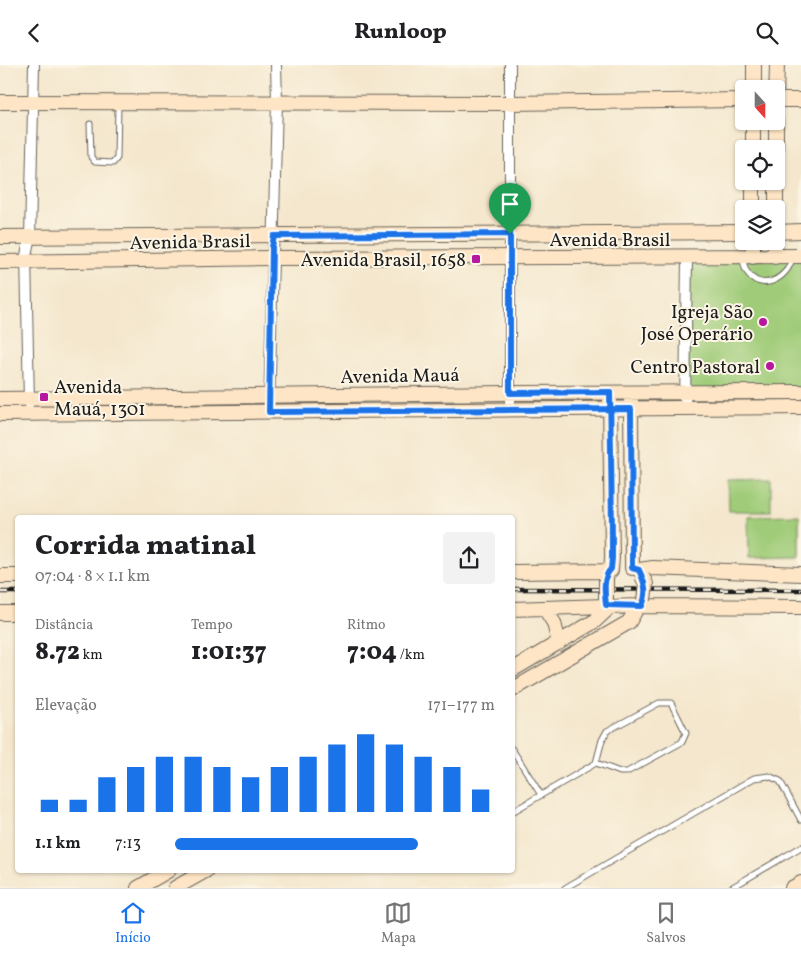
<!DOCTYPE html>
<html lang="pt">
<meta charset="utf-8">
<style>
body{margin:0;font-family:Vollkorn,serif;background:#f2f2f2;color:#202124;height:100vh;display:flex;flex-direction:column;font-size:19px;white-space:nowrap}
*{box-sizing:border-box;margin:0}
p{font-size:16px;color:#757577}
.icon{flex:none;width:28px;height:28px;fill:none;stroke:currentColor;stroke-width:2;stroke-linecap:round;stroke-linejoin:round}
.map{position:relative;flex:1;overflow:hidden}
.drawer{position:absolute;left:15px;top:450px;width:500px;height:358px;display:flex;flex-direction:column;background:#fff;border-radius:5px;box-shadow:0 1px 4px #0004}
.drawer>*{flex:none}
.needle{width:32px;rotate:159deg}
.buttons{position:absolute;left:735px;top:15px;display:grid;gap:10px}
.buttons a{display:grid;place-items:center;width:50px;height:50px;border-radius:5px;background:#fff;box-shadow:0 1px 4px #0004;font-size:25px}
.pin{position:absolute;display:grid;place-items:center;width:42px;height:42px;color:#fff;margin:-51px -21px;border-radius:50% 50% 50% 0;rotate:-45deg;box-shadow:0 0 5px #0007}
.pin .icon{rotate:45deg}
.round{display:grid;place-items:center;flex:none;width:52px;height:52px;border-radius:5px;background:#f2f2f2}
.overview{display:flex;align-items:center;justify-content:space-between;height:85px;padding:0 20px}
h1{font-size:28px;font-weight:800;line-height:38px}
.stats{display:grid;grid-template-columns:repeat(3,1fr);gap:8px;height:85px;padding:5px 20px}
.stats div{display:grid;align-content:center}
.stats b{font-size:25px;font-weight:800}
.stats small{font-size:14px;font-weight:400}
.stats p{font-size:14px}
.chart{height:140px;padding:10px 20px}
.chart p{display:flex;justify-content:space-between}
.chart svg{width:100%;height:90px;margin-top:5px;stroke:#1a73e8;stroke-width:6}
ul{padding:0 20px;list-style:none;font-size:16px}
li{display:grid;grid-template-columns:80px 60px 1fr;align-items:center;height:38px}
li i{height:12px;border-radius:6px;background:#1a73e8}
header{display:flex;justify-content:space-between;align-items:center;height:65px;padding:0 20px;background:#fff;font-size:22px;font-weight:800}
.dock{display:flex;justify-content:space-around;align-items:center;height:70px;border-top:1px solid #e0e0e0;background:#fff;font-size:14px;color:#757577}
.dock a{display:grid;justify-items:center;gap:2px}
.dock .on{color:#1a73e8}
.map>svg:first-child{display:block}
.park{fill:#a0cc79;stroke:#5e744a}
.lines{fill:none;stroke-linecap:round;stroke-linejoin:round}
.lane-casing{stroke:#68635a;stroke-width:7}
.street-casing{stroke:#68635a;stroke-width:12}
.secondary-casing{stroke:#68635a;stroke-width:16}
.lane{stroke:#fff;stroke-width:5}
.street{stroke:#fff;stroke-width:10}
.secondary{stroke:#fde5c5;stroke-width:14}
.rail-casing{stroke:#1c1c1c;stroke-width:4.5}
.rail{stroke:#fcf5e5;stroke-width:2.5;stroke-dasharray:8;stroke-linecap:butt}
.secondary-bridge-casing{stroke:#68635a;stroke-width:16;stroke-linecap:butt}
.secondary-bridge{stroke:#fde5c5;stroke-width:14}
.route-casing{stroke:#fff;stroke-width:10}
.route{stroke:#1a73e8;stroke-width:6}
.poi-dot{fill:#b5179e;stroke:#fcf5e5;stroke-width:2}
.labels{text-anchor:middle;stroke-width:4;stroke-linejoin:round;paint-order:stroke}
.street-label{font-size:19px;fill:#1c1c1c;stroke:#fcf5e5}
.poi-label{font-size:19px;fill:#1c1c1c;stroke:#fcf5e5;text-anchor:end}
</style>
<header><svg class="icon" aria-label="back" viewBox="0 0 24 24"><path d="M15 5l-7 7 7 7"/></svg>Runloop<svg class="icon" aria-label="search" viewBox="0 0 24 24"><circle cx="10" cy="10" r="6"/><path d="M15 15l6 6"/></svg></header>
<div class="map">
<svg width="801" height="823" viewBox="0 0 801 823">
<rect width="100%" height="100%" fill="#fcf5e5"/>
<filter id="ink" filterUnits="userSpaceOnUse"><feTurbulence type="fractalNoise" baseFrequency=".02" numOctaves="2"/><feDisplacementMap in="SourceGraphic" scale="10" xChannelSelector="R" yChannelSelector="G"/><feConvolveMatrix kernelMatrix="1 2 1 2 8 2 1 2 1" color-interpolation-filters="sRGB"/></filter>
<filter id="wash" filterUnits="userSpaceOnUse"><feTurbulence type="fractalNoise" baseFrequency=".0096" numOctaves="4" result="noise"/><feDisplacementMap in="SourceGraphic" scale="20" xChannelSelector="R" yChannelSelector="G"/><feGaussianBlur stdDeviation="1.12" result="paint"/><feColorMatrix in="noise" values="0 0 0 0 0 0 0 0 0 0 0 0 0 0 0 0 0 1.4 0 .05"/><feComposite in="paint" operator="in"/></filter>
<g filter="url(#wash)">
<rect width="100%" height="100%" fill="#f4e7cd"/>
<!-- park -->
<path class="park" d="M801,191V327H685L687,192Z
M771,414V446H729L728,415Z
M799,450V492L749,493L748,451Z"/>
</g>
<g filter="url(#ink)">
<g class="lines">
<defs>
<path id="lane" d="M90,59L91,92L95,97L113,98L117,93L118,39
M742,192C744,197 744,203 747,207C761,228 787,214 792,194
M512,684L541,730
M512,747L596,698L620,707H627L682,677L686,668L671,638H659L607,666L602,675L596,698
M565,823L754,713L769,711L780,716L801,755
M731,823L801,782"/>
<path id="street" d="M510,0V344
M29,338L26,190L30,172L34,0
M685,343L687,192
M269,347L277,36L276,0"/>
<path id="secondary" d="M754,24V0
M776,34L777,0
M776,35H801
M0,37L509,38L744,35
M753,84V56
M776,84V56
M753,144V116
M776,144V116
M776,167L801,166
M0,172L744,167
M753,192V176
M775,192V176
M0,197L272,193L801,191
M0,334L510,328L801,327
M631,336L632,503
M0,349L801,342
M639,505L653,503L801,509
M512,507L608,506
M0,511H18
M606,513L608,506L611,505L612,493L610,335
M642,541L801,542
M610,542L638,541
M512,544L606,541
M545,544L554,558L559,578
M0,548H18
M512,605L595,556L610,542
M512,625L629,557L638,541H642L644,535
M138,823L169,805
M175,823L207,805
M792,823L801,818"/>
</defs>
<!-- lane casing -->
<use href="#lane" class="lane-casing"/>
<!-- street casing -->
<use href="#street" class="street-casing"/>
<!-- secondary casing -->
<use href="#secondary" class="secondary-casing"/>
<!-- lane -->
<use href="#lane" class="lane"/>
<!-- street -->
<use href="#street" class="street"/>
<!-- secondary -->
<use href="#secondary" class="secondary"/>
<defs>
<path id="rail" d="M512,524L801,525
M0,527H18"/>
</defs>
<!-- rail casing -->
<use href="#rail" class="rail-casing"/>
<!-- rail -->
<use href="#rail" class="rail"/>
<defs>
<path id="secondary-bridge" d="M642,511L646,519L644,535
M606,534V513"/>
</defs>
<!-- secondary-bridge casing -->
<use href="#secondary-bridge" class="secondary-bridge-casing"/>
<!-- secondary-bridge -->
<use href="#secondary-bridge" class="secondary-bridge"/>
</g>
</g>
<g class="lines" filter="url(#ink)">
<defs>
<path id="route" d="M510,169L274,171L272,182L269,347C390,346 511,344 631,344L632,503L639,505C645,518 648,527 642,541L606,540C605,530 602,512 611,504L612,493C612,438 611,383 610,327L510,328V169"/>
</defs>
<!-- route casing -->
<use href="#route" class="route-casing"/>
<!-- route -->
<use href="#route" class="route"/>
</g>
<!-- markers -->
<g class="poi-dot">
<rect x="471" y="189" width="10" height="10" rx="2.5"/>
<circle cx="763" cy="257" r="5"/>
<circle cx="770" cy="301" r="5"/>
<rect x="39" y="327" width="10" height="10" rx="2.5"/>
</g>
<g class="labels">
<!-- street labels -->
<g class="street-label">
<text x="610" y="181">Avenida Brasil</text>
<text transform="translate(190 176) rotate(-1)" y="7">Avenida Brasil</text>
<text transform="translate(400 310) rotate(-1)" y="7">Avenida Mauá</text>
</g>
<!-- poi labels -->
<g class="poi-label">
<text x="466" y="201">Avenida Brasil, 1658</text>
<text x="753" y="253">Igreja São<tspan x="753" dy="22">José Operário</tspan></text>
<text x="760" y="308">Centro Pastoral</text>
<text x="54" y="328" text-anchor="start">Avenida<tspan x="54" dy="22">Mauá, 1301</tspan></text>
</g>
</g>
</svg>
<div class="buttons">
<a><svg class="needle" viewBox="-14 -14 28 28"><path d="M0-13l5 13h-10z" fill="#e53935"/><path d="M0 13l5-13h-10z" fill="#757577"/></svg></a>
<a><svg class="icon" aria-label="locate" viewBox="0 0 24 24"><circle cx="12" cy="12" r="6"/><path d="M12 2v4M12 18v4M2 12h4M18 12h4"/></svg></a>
<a><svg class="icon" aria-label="layers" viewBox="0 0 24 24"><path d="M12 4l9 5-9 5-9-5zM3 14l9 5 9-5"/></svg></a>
</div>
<div class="pin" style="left:510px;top:169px;background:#1e9e55"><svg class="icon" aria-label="arrive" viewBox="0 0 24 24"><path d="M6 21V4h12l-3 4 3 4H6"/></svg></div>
<section class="drawer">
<div class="overview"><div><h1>Corrida matinal</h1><p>07:04 · 8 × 1.1 km</p></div><a class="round"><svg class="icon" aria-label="share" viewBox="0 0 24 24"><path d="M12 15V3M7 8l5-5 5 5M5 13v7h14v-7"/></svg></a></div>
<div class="stats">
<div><p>Distância</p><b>8.72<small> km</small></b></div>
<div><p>Tempo</p><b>1:01:37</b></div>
<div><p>Ritmo</p><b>7:04<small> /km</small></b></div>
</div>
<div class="chart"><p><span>Elevação</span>171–177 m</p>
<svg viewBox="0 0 160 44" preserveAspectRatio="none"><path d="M5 44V38M15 44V38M25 44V27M35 44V22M45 44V17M55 44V17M65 44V22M75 44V27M85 44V22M95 44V17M105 44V11M115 44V6M125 44V11M135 44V17M145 44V22M155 44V33"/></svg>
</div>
<ul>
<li><b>1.1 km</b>7:13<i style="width:76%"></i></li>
</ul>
</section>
</div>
<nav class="dock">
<a class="on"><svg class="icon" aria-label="home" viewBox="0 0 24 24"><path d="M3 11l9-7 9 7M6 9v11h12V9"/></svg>Início</a>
<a><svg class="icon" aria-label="map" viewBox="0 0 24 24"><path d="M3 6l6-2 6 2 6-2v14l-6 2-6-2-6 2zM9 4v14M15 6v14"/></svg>Mapa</a>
<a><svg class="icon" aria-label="saved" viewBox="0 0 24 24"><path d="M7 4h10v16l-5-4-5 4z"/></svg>Salvos</a>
</nav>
